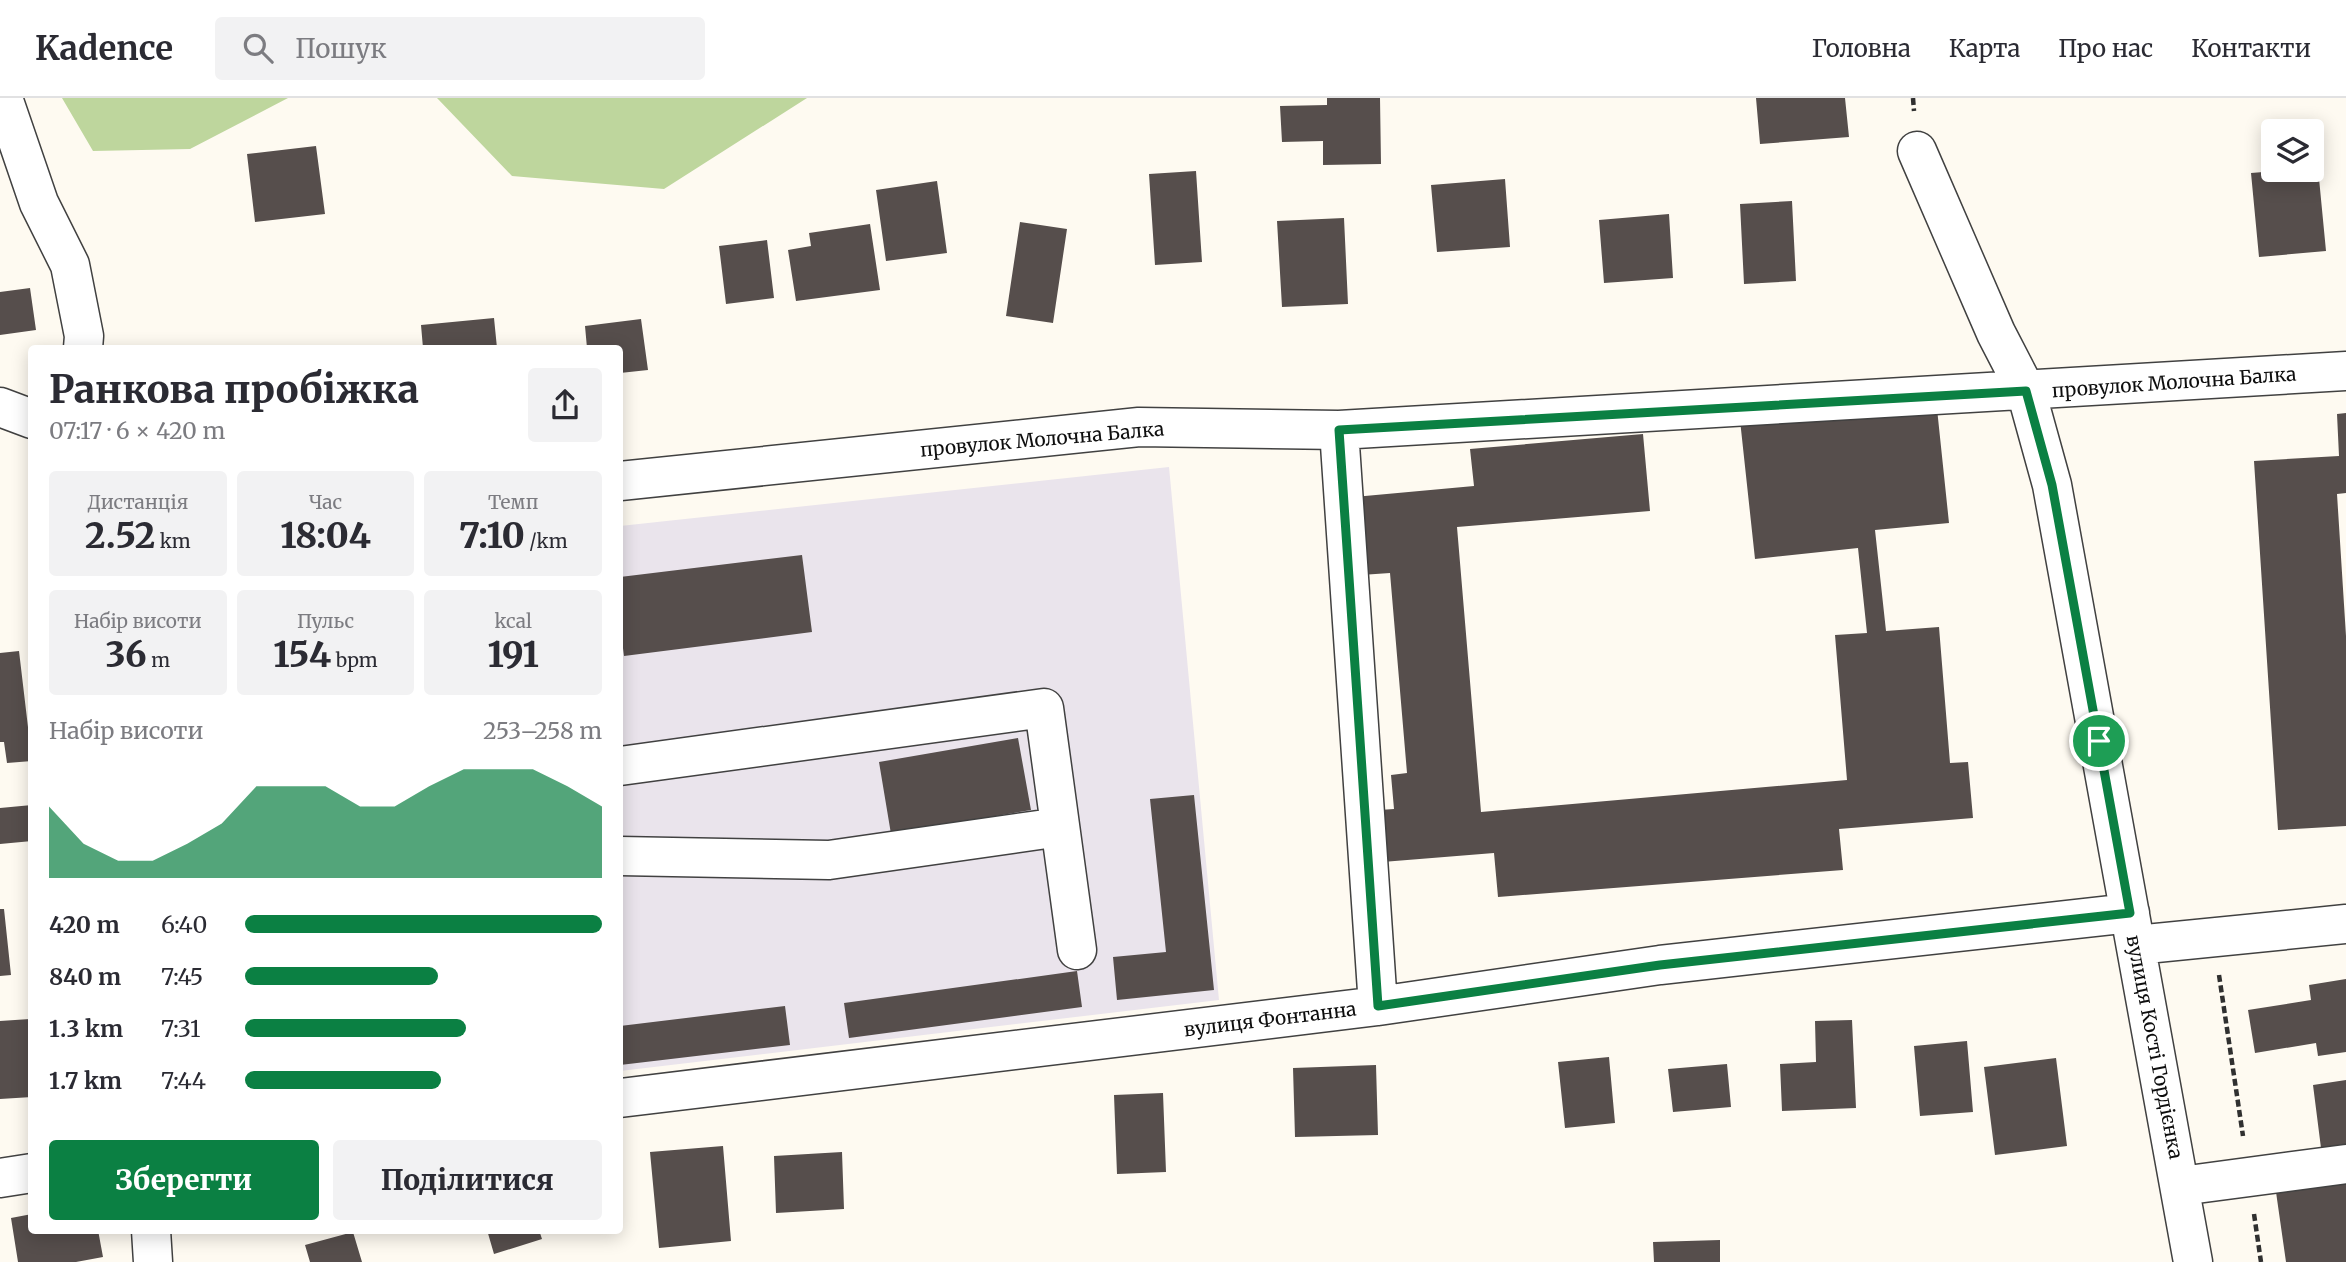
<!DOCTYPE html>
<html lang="uk">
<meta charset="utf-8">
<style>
body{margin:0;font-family:Merriweather,serif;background:#f2f2f3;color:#2b2b33;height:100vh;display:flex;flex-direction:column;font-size:26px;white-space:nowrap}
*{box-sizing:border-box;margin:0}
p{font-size:23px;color:#7c7c81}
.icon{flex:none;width:38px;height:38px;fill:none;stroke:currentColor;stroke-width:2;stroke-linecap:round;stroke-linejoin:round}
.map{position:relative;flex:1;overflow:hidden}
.details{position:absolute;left:28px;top:247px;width:595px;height:889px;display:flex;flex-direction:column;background:#fff;border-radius:7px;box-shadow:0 4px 18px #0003}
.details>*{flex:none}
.tools{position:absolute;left:2261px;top:21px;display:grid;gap:14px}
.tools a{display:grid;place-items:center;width:63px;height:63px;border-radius:7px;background:#fff;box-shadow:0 4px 18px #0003;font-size:35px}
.pin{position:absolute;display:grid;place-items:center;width:60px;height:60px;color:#fff;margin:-30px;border:4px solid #fff;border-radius:50%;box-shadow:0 2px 7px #0007}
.round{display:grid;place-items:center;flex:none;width:74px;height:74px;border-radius:7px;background:#f2f2f3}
.head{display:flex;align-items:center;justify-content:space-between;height:119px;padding:0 21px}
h1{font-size:38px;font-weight:800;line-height:52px}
.stats{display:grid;grid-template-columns:repeat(3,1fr);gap:10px;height:119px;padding:7px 21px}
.stats div{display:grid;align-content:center;border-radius:7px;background:#f2f2f3;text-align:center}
.stats b{font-size:35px;font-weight:800}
.stats small{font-size:19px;font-weight:400}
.stats p{font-size:19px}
.chart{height:196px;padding:14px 21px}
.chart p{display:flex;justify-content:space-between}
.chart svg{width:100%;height:126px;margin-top:7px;fill:#0b8043;opacity:.7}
.action{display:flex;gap:14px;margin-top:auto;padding:14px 21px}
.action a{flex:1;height:80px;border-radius:7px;background:#0b8043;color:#fff;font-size:28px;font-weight:800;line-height:80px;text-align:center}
.action a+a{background:#f2f2f3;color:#2b2b33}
ul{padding:0 21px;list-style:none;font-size:23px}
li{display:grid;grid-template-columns:112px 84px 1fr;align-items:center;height:52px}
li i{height:18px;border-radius:9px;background:#0b8043}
header{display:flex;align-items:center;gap:42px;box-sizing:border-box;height:98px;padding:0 35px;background:#fff;border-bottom:2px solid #e1e1e2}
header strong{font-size:33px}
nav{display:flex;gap:38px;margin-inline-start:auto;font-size:24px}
.search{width:490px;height:63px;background:#f2f2f3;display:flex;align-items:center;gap:18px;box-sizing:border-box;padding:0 24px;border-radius:7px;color:#7c7c81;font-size:26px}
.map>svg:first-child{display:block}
.industrial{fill:#eae4ec}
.forest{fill:#bed69d}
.building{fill:#564e4c}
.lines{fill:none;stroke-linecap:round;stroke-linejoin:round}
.minor-casing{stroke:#414141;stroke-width:41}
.path{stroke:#303030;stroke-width:4.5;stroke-dasharray:7 3.5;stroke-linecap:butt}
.minor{stroke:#fff;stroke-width:38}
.route-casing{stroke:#fff;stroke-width:14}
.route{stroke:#0b8043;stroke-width:9}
.labels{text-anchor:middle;stroke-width:7;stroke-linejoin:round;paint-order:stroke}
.street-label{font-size:19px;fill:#0e0e0e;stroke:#fff}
</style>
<header>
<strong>Kadence</strong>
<div class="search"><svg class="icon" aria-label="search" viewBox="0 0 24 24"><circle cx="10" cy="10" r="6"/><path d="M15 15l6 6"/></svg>Пошук</div>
<nav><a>Головна</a><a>Карта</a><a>Про нас</a><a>Контакти</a></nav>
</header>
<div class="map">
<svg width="2346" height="1164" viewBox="0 0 2346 1164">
<rect width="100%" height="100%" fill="#fefaf1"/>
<!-- industrial -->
<path class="industrial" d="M1169,369L1219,902L620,973V428Z"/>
<!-- forest -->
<path class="forest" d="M62,0H288L190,51L93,53Z
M437,0H807L664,91L512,78Z"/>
<!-- building -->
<path class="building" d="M1327,0H1380L1381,66L1323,67V43L1282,44L1280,8L1327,7Z
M1756,0H1845L1849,39L1760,46Z
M316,48L325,116L255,124L247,56Z
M2312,70H2318L2326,153L2259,159L2251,75Z
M1196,73L1202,164L1155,167L1149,76Z
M1505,81L1510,149L1437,154L1431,87Z
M937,83L947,155L886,163L876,92Z
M1792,103L1796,183L1744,186L1740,106Z
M1669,116L1673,180L1604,185L1599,122Z
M1344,120L1348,206L1282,209L1277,123Z
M1020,124L1067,131L1053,225L1006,218Z
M870,126L880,192L796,203L788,152L811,148L809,135Z
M767,142L774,200L726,206L719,148Z
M30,190L36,232L0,237V194Z
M494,220L497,250H423L421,227Z
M641,221L648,272L620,275V250H587L585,228Z
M1936,301L1949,425L1875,432L1886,533L1939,529L1950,665L1968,664L1973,720L1839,731L1843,772L1498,799L1494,755L1370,765L1365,713L1394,711L1391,677L1407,675L1390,475L1361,477L1354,399L1474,388L1470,351L1643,336L1650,413L1457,429L1481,714L1847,682L1835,537L1867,535L1858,450L1755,461L1740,322Z
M2346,315V395L2337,396L2346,538V728L2278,732L2254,363L2339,358L2337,316Z
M802,457L812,534L624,558L620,527V479Z
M19,553L32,663L7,665L4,644H0V555Z
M1018,640L1031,712L891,736L879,664Z
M1194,697L1214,892L1117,902L1113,859L1166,854L1150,701Z
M32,707V743L0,746V710Z
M0,811H4L11,877L0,878Z
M1077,873L1082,909L849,940L844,905Z
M2346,881V954L2318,958L2316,945L2255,955L2248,912L2311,902L2309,887Z
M785,908L790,947L620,967V928Z
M30,921L32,999L0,1001V923Z
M1852,922L1856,1010L1782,1013L1780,966L1816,964L1815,923Z
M1967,943L1973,1014L1920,1018L1914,948Z
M1609,959L1615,1025L1565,1030L1558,964Z
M2056,960L2067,1048L1995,1057L1984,969Z
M1727,966L1731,1009L1673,1014L1668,971Z
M1376,967L1378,1037L1295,1039L1293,970Z
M2346,982V1046L2321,1050L2313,987Z
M1163,995L1166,1074L1117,1076L1114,997Z
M723,1048L731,1143L659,1150L650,1054Z
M842,1054L844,1111L776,1115L774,1058Z
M2346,1078V1164H2286L2275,1087Z
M32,1116V1132H98L103,1159L76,1164H18L11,1120Z
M487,1132H539L542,1141L494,1156Z
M353,1134L362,1164H310L305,1147Z
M1720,1142V1164H1654L1653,1144Z"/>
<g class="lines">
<defs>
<path id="minor" d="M3,0L39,105L70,167L84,238L83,250
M1917,53L1996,235L2026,293L2052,387L2193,1164
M0,309L32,321
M1339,332L1378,908
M620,383L1139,329L1339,332L2346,273
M620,668L1044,610L1077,852
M620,758L829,762L1060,729
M2136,847L2346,826
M620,1000L1378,908L1660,867L2130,815
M0,1080L32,1075
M2181,1088L2346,1066
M151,1132L153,1164"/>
</defs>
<!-- minor casing -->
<use href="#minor" class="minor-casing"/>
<!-- path -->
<path class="path" d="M1913,0L1914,13
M2219,877L2243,1038
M2254,1116L2261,1164"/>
<!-- minor -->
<use href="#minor" class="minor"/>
</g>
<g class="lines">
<defs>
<path id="route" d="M2026,293L2052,387L2130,815L1660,867L1378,908L1339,332Z"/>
</defs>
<!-- route casing -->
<use href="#route" class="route-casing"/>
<!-- route -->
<use href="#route" class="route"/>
</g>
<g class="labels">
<!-- street labels -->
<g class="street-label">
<text transform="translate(2174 284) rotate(-4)" y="7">провулок Молочна Балка</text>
<text transform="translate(1042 341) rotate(-5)" y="7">провулок Молочна Балка</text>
<text transform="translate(1270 921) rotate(-7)" y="7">вулиця Фонтанна</text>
<text transform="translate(2155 949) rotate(79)" y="7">вулиця Кості Гордієнка</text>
</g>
</g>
</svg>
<div class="tools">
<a><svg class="icon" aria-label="layers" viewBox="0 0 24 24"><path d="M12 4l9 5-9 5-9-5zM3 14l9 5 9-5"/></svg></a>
</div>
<div class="pin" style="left:2099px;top:643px;background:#1e9e55"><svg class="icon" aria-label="arrive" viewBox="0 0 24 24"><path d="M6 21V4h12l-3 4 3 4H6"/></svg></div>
<section class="details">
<div class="head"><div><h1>Ранкова пробіжка</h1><p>07:17 · 6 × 420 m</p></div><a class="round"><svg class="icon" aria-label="share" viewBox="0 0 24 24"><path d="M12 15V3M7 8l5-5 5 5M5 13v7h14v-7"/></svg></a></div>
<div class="stats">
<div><p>Дистанція</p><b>2.52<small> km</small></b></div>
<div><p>Час</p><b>18:04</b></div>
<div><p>Темп</p><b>7:10<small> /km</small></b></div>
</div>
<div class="stats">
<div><p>Набір висоти</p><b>36<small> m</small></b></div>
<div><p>Пульс</p><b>154<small> bpm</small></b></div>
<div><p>kcal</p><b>191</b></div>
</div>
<div class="chart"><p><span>Набір висоти</span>253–258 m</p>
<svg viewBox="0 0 160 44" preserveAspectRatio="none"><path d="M0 44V19L10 32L20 38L30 38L40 32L50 25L60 12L70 12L80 12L90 19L100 19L110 12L120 6L130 6L140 6L150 12L160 19V44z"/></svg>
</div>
<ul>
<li><b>420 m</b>6:40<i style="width:100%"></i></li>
<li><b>840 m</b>7:45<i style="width:54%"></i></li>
<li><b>1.3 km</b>7:31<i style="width:62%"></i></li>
<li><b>1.7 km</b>7:44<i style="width:55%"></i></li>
</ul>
<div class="action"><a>Зберегти</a><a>Поділитися</a></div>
</section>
</div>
